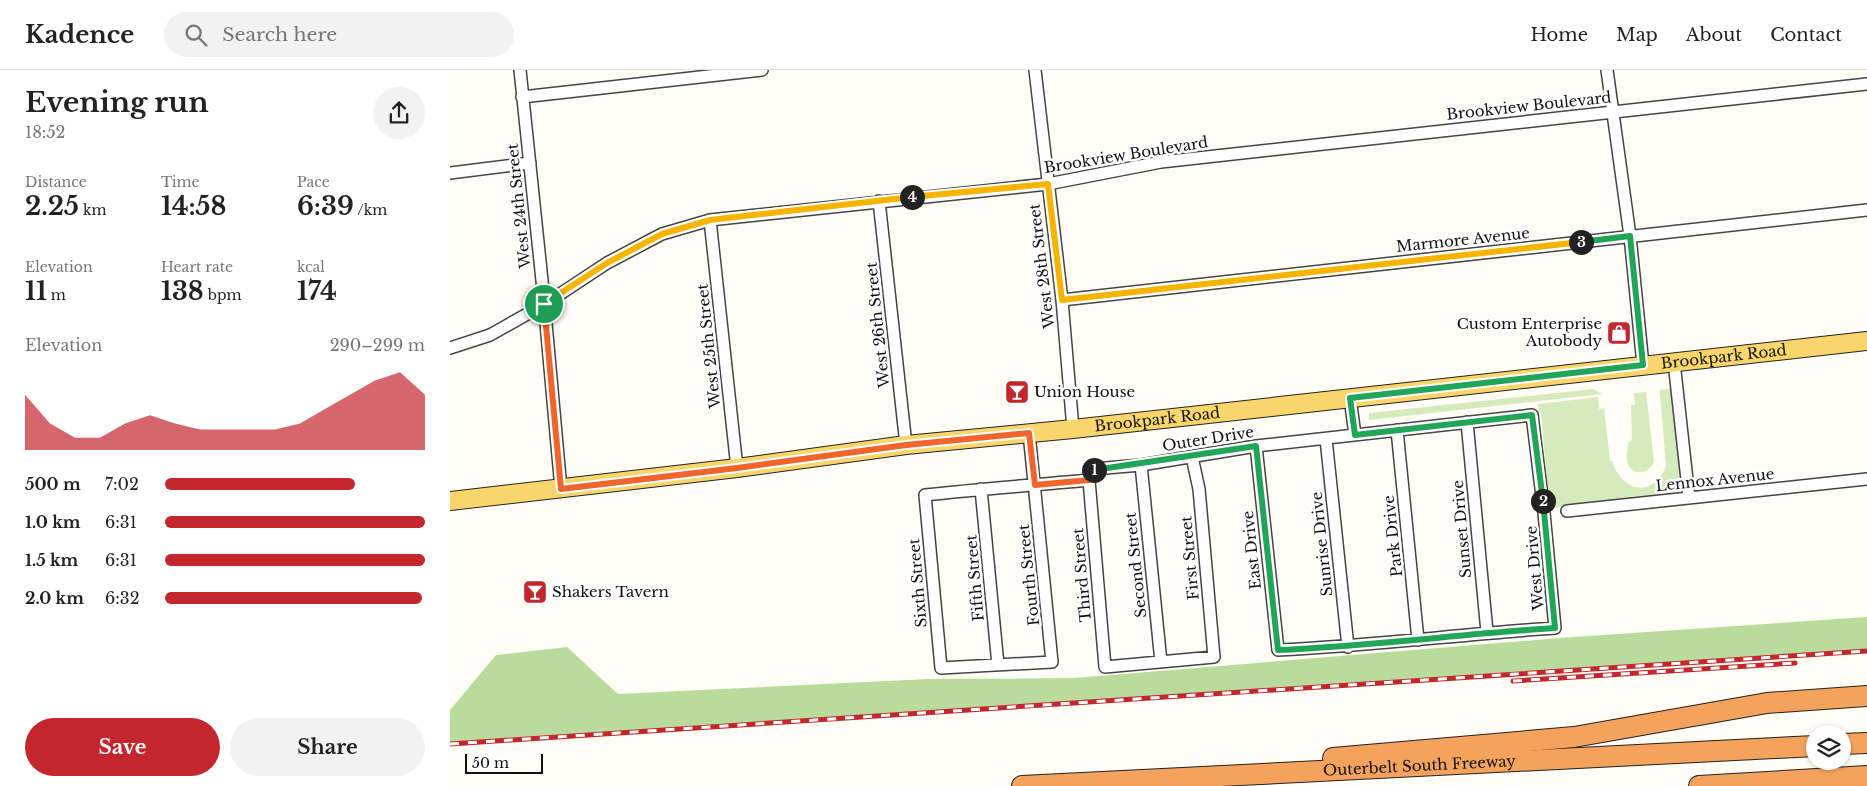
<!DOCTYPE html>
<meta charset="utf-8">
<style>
body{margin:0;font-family:"Libre Baskerville",serif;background:#f2f2f2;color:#222;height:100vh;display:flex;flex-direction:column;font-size:19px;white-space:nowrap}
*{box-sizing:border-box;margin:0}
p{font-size:16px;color:#767676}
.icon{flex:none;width:28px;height:28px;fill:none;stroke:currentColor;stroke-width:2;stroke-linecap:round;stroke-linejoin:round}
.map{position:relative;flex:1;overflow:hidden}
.details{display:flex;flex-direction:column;background:#fff;width:450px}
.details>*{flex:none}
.fabs{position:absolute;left:1356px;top:655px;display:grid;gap:10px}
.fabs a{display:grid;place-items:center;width:45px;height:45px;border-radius:50%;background:#fff;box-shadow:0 1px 4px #0004;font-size:25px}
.scale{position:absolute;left:15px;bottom:12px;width:78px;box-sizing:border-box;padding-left:5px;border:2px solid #111;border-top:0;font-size:14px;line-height:18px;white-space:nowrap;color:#111;-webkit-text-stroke:4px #fff;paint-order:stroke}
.pin{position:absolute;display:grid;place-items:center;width:42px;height:42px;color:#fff;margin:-21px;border:2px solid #fff;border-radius:50%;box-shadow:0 1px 5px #0007}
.km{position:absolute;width:25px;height:25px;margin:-12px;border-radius:50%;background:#222;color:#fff;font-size:14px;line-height:25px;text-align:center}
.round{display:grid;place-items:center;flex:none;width:52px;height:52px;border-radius:26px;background:#f2f2f2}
.head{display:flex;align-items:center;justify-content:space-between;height:85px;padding:0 25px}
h1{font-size:28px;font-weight:800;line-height:38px}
.figures{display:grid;grid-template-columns:repeat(3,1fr);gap:8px;height:85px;padding:5px 25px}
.figures div{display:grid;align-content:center}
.figures b{font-size:25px;font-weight:800}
.figures small{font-size:14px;font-weight:400}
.figures p{font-size:14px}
.chart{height:140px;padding:10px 25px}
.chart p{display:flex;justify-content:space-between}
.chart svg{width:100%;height:90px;margin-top:5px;fill:#c4262e;opacity:.7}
.action{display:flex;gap:10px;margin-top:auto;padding:10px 25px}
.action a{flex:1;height:58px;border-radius:30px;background:#c4262e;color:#fff;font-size:20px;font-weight:800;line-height:58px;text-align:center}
.action a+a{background:#f2f2f2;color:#222}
ul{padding:0 25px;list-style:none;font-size:16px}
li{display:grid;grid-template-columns:80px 60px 1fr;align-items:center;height:38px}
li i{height:12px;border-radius:6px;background:#c4262e}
header{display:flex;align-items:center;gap:30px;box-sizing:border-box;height:70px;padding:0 25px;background:#fff;border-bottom:1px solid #e0e0e0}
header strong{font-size:24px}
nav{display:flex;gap:28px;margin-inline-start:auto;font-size:18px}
.search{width:350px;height:45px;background:#f2f2f2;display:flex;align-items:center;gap:12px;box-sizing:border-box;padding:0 18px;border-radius:28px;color:#767676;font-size:19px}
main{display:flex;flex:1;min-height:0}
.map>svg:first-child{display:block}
.green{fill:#d5ebbd}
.forest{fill:#b9dc9c}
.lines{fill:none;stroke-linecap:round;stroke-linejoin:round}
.street-casing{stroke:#444;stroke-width:14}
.primary-casing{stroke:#222;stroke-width:20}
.highway-casing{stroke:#222;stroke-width:22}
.street{stroke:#fff;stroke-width:11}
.primary{stroke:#f9d66b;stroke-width:18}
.highway{stroke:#f5a25d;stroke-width:20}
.rail-casing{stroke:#c4262e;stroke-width:5}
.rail{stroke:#fff;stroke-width:3;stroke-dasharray:9;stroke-linecap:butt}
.split-1-casing{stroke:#fff;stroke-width:10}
.split-2-casing{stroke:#fff;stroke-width:10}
.split-3-casing{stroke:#fff;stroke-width:10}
.split-4-casing{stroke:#fff;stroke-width:10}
.split-5-casing{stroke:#fff;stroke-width:10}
.split-1{stroke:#f0652b;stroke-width:6}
.split-2{stroke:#22a559;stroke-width:6}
.split-3{stroke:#22a559;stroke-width:6}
.split-4{stroke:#f5b400;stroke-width:6}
.split-5{stroke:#f5b400;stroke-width:6}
.labels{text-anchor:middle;stroke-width:5;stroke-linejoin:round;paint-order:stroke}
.street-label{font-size:15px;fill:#111;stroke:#fff}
.poi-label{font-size:15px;fill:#111;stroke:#fff;text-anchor:start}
</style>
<header>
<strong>Kadence</strong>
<div class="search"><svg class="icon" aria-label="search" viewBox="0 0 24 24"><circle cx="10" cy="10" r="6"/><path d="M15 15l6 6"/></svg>Search here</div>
<nav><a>Home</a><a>Map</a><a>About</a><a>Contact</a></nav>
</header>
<main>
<section class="details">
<div class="head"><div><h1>Evening run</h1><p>18:52</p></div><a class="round"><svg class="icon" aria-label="share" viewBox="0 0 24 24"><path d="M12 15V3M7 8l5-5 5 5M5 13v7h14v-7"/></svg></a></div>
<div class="figures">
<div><p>Distance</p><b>2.25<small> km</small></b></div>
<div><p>Time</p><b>14:58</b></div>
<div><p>Pace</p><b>6:39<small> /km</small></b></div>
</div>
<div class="figures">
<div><p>Elevation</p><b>11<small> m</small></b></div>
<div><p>Heart rate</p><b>138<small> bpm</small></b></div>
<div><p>kcal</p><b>174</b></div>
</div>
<div class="chart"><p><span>Elevation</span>290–299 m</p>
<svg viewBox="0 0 160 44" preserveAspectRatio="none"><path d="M0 44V17L10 31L20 38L30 38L40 31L50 27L60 31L70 34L80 34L90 34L100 34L110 31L120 24L130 17L140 10L150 6L160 17V44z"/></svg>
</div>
<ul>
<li><b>500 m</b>7:02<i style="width:73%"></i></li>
<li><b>1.0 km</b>6:31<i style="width:100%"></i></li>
<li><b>1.5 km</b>6:31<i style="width:100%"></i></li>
<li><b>2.0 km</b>6:32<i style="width:99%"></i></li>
</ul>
<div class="action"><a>Save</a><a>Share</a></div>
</section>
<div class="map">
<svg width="1417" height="716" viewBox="0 0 1417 716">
<rect width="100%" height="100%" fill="#fffdf5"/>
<!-- green -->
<path class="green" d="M1225,318L1237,423L1103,438L1098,422L1091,343L1088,340V334L1148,327L1149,339L1154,338L1160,391H1162C1172,422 1203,429 1216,396L1210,323V320Z
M1143,319L1152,324L919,350V343Z
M1196,322L1204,391C1201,402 1186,407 1179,396C1175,389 1177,379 1179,371L1181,372L1182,367L1181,335H1185L1184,323Z"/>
<!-- forest -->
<path class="forest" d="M1417,547V581L0,674V640L46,585L117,577L168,624L478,609L624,608L1109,568Z"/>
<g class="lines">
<defs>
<path id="street" d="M70,0L93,220L111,419
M585,0L612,230L623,359
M1157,0L1180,166L1193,295
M72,27L312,0
M0,103L80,93
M429,131L456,375
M260,150L287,398
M612,230L1417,140
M0,278L40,265L95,234L157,193L212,164L260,150L598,114L711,92L1417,14
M1224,292L1239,428
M900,328L905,365
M1017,352L1037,562
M947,360L968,570
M579,363L602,592L491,598L475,425C530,419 584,415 639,410L644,399L691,395L806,376L1082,345L1094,443L1105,558C1013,564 920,576 828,580L806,376
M876,369L898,577
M691,395L711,592
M639,410L655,597L764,587L749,419L742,387
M531,419L548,595
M1117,441L1417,409"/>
<g id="primary">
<path id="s1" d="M0,431L287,398L456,375L623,359L1417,271"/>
</g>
<g id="highway">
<path d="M1392,674L1417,673"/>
<path d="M883,688L1124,667L1317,633L1417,626"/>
<path id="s2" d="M572,716L1365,676"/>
<path d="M1249,716L1417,706"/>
</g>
</defs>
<!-- street casing -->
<use href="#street" class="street-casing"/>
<!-- primary casing -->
<use href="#primary" class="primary-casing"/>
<!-- highway casing -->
<use href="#highway" class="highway-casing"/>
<!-- street -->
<use href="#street" class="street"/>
<!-- primary -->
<use href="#primary" class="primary"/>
<!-- highway -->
<use href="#highway" class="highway"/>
<defs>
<path id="rail" d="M1063,611L1345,593
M0,674L1417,581"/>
</defs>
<!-- rail casing -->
<use href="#rail" class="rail-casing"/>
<!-- rail -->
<use href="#rail" class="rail"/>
</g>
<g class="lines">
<defs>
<path id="split-1" d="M94,234L111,419L287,398L456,375L579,363L585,415L639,410L644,400"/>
<path id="split-2" d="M644,400L806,376L828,580C920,576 1013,564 1105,558L1093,431"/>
<path id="split-3" d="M1093,431L1082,345L905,365L900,328L1193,295L1180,166L1131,172"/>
<path id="split-4" d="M462,127L598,114L612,230L1131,172"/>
<path id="split-5" d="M94,234L157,193L212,164L260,150L462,127"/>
</defs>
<!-- split-1 casing -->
<use href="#split-1" class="split-1-casing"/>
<!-- split-2 casing -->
<use href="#split-2" class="split-2-casing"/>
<!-- split-3 casing -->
<use href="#split-3" class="split-3-casing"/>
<!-- split-4 casing -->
<use href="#split-4" class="split-4-casing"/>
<!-- split-5 casing -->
<use href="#split-5" class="split-5-casing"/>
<!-- split-1 -->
<use href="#split-1" class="split-1"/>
<!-- split-2 -->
<use href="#split-2" class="split-2"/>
<!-- split-3 -->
<use href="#split-3" class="split-3"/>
<!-- split-4 -->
<use href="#split-4" class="split-4"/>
<!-- split-5 -->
<use href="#split-5" class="split-5"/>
</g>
<!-- icons -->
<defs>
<symbol id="shop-square" viewBox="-11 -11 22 22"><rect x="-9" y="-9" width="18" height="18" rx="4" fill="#c4262e" stroke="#fff"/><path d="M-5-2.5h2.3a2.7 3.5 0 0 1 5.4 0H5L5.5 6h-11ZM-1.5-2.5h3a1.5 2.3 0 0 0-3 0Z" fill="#fff"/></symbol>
<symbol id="bar-square" viewBox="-11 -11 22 22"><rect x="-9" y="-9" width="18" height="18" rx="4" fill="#c4262e" stroke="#fff"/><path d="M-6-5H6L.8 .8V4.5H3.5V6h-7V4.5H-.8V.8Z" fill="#fff"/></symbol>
</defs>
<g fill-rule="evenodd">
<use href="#shop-square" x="1155" y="249" width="28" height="28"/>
<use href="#bar-square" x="553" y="308" width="28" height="28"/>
<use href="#bar-square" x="71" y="508" width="28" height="28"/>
</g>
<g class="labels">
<!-- street labels -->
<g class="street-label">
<text transform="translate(1079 36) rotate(-6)" y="5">Brookview Boulevard</text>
<text transform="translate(676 85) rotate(-9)" y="5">Brookview Boulevard</text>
<text transform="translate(69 136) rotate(-96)" y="5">West 24th Street</text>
<text transform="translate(1013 170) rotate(-6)" y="5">Marmore Avenue</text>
<text transform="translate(592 196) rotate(-97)" y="5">West 28th Street</text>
<text transform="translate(428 255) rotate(-96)" y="5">West 26th Street</text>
<text transform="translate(259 276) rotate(-96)" y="5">West 25th Street</text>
<text dy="5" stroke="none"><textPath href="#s1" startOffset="1282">Brookpark Road</textPath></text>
<text dy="5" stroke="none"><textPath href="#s1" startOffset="712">Brookpark Road</textPath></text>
<text transform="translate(758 369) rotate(-9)" y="5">Outer Drive</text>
<text transform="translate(1265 410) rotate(-6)" y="5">Lennox Avenue</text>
<text transform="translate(1012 459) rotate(-95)" y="5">Sunset Drive</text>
<text transform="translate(943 466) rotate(-96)" y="5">Park Drive</text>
<text transform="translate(872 474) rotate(-96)" y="5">Sunrise Drive</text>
<text transform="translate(802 480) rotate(-96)" y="5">East Drive</text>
<text transform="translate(740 488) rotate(-95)" y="5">First Street</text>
<text transform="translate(686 495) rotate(-96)" y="5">Second Street</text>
<text transform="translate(1085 498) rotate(-95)" y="5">West Drive</text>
<text transform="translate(579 505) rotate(-96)" y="5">Fourth Street</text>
<text transform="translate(632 505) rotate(-95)" y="5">Third Street</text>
<text transform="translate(525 508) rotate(-95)" y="5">Fifth Street</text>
<text transform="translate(468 513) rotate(-95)" y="5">Sixth Street</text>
<text dy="5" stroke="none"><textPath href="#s2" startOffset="398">Outerbelt South Freeway</textPath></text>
</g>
<!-- poi labels -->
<g class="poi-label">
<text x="1152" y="259" text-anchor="end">Custom Enterprise<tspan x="1152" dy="17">Autobody</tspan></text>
<text x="584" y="327">Union House</text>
<text x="102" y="527">Shakers Tavern</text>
</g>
</g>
</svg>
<div class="fabs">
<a><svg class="icon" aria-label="layers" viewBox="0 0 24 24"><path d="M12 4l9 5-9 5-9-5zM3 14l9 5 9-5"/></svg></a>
</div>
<div class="scale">50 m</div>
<div class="pin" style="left:94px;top:234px;background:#1e9e55"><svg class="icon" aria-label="arrive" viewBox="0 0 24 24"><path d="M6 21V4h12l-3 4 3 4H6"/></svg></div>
<b class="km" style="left:644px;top:400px">1</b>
<b class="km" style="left:1093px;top:431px">2</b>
<b class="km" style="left:1131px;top:172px">3</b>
<b class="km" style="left:462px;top:127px">4</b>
</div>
</main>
